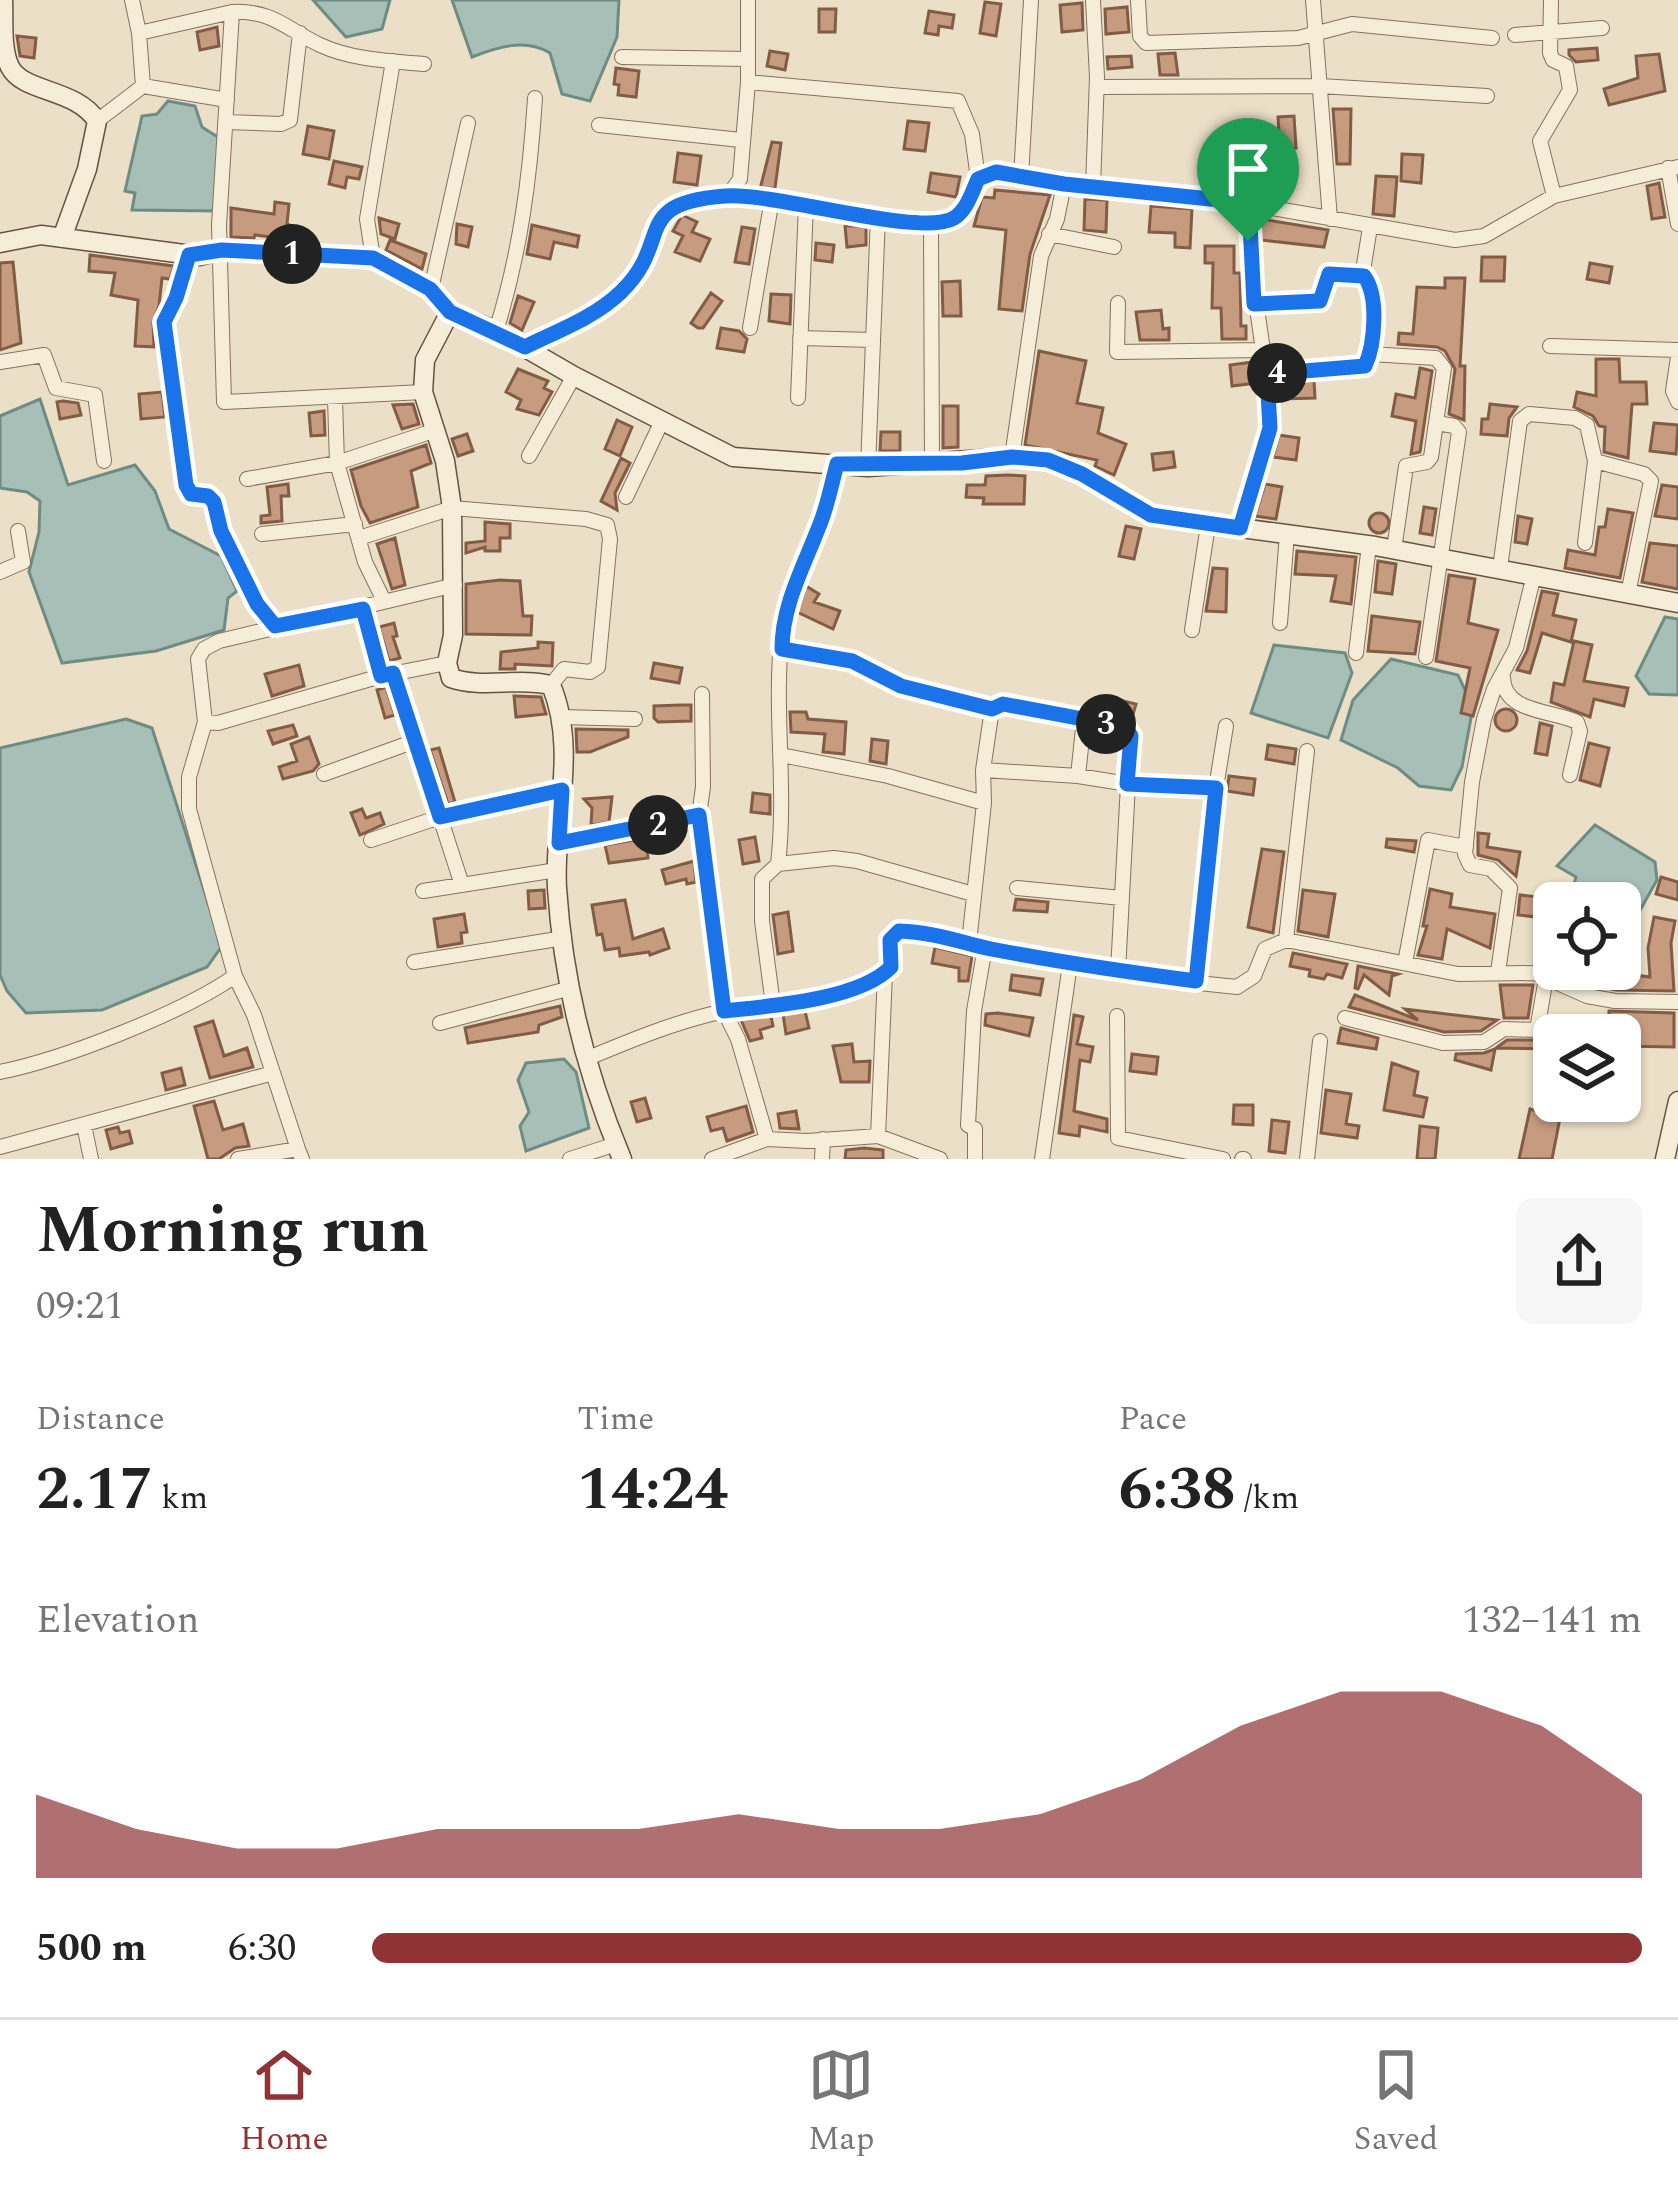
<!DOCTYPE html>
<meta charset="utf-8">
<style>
body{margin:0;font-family:Spectral,serif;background:#f6f6f6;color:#222;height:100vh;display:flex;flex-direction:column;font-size:45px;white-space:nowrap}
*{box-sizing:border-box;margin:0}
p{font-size:39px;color:#767676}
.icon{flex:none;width:66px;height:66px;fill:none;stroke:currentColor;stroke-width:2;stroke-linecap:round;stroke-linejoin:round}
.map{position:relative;height:1159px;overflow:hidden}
.drawer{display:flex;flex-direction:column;background:#fff;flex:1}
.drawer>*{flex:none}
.buttons{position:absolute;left:1533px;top:882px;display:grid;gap:24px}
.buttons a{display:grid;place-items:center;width:108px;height:108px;border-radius:18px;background:#fff;box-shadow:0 3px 9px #0004;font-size:60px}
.pin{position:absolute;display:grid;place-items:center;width:102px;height:102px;color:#fff;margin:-123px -51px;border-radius:50% 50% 50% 0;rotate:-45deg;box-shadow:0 0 12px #0007}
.pin .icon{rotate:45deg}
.km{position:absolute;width:60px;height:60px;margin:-30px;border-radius:50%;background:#222;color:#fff;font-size:33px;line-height:60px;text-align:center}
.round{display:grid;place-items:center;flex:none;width:126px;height:126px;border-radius:18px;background:#f6f6f6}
.head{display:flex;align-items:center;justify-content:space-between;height:204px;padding:0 36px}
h1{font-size:66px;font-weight:700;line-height:90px}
.figures{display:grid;grid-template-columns:repeat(3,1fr);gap:18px;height:204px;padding:12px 36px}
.figures div{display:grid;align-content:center}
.figures b{font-size:60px;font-weight:700}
.figures small{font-size:33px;font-weight:400}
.figures p{font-size:33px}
.chart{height:336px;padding:24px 36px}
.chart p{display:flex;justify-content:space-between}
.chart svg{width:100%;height:216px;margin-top:12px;fill:#8f3335;opacity:.7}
ul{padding:0 36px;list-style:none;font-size:39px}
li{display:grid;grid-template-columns:192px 144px 1fr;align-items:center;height:90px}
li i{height:30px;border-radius:15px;background:#8f3335}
.menu{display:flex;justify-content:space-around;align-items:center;height:168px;border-top:3px solid #e0e0e0;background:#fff;font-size:33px;color:#767676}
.menu a{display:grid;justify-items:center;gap:6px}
.menu .selected{color:#8f3335}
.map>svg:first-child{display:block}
.water{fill:#a7bfb7;stroke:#6f8c84;stroke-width:3}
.building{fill:#c69b80;stroke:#825c45;stroke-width:3}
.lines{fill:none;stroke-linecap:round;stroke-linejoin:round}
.street-casing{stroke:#85715e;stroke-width:16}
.secondary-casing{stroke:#665341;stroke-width:21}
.street{stroke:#f6edd9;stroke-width:14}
.secondary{stroke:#f6edd9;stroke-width:18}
.route-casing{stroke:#fff;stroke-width:24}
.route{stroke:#1a73e8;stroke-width:15}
</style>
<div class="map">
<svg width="1678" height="1159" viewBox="0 0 1678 1159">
<rect width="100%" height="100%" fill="#ebdfc7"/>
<!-- water -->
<path class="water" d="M313,0H390L382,29L346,37Z
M452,0H619L617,37L590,101L562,94L550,53C525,38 498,47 472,57Z
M168,101L195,106L202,127L221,139L218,211L132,210L135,193L125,191L142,116L157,114Z
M40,399L68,485L135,465L155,491L169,529L221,556L237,591L228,598L224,630L156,651L62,663L29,572L39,532L40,501L27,492L0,488V416Z
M1665,617L1678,619V695L1649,694L1636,676Z
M1274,645L1345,653L1352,673L1328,738L1251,713Z
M1391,659L1458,675L1473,707L1462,767L1451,790L1419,786L1398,768L1341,740L1353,700Z
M126,719L152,728L222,946L207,967L102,1010L26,1013L7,991L0,975V748Z
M1595,825L1655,862L1657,880L1624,939L1620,938V903L1569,902L1576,877L1557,866Z
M564,1059L576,1072L589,1128L526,1151L520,1126L529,1112L518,1080L526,1063Z"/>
<!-- building -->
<path class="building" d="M985,2L1001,4L996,36L980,33Z
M1082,3L1083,30L1062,32L1060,5Z
M1127,7L1129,32L1106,34L1105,9Z
M819,9H836L835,32H819Z
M929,11L954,15L952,28L939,26L938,35L925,33Z
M217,27L219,46L200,50L197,32Z
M17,36L36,38L34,58L20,56Z
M1597,48L1598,60L1576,62L1569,55V50Z
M770,51L788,54L785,70L767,66Z
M1175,53L1178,75H1160L1158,54Z
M1659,54L1665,91L1609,105L1604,89L1638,78L1636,56Z
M1131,56L1132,67L1108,69L1107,57Z
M616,68L639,71L636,97L618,95L619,85L614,84Z
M1333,109H1351L1350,164H1337Z
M1294,116L1296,148L1280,149L1278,117Z
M908,121L929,123L925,151L904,149Z
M308,126L334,131L329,159L303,154Z
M772,142L781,143L775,188L760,189Z
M678,153L701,156L697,185L674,182Z
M1402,154L1423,155L1421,183L1401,181Z
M334,161L362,167L359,179L347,177L345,188L329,184Z
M931,173L960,177L956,197L928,192Z
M1376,176L1397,177L1394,216L1373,214Z
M1659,183L1665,217L1652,219L1647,186Z
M995,190L1050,195L1030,254L1022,311L999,309L1006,230L974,226L982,197L994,198Z
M1085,199L1107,200L1106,232L1084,230Z
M275,202L289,204L287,224L302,230L301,241L255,235L254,238L231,237V208L274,214Z
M1151,206L1192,209L1190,248L1175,247V233L1149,232Z
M682,215L697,222L692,232L710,239L700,261L675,252L683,236L673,231Z
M379,218L399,224L395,239L381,234Z
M1261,219L1328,230L1324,247L1261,240Z
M457,224L472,227L468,247L456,244Z
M532,225L579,236L577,247L554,242L550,259L527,254Z
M845,226H866V245L847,247Z
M742,227L755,229L749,264L735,262Z
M390,240L426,254L422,269L386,250Z
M816,243L834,245L832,262L815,260Z
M1205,246H1234V273H1240L1241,326H1246V339H1222L1221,308H1212L1213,263H1205Z
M90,255L174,266L170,279L162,278L159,306L153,322L154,347L135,346L138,300L111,295L115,273L89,271Z
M1482,257H1505L1504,281H1481Z
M13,262L21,343L0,350V263Z
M1590,263L1612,267L1609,283L1587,279Z
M1445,278H1465L1460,366H1465L1464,420L1449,414L1455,369L1445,351L1437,347L1398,344L1399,333L1413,334L1417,287L1445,288Z
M960,281L961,316H943L942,282Z
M711,293L722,301L703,328H698L691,323Z
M771,294L791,295L790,324L769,321Z
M518,296L534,302L522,330L510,323Z
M1161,310L1163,329L1169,328V340H1140L1136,312Z
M721,328L739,331L747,339L744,352L717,348Z
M1039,351L1086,361L1077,403L1103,408L1098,433L1126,444L1114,475L1095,466L1097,460L1025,445Z
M1596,359H1619L1620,382H1646L1647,404H1632L1628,458L1604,452L1605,427L1599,426L1593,416L1574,407L1577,392L1596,396Z
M1253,362L1257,383L1232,386L1230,365Z
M1420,368L1432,371L1420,452L1411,454L1416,421L1392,416L1396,394L1415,398Z
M518,369L548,381L544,388L552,392L539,415L517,409L521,400L506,392Z
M1314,381L1315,398L1281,399L1280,384Z
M162,392L165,417L141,419L139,394Z
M63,401L78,403L81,415L60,419L57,402Z
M413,404L419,424L402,429L393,405Z
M1490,404L1517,407L1509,418L1507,436L1481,434L1482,419H1488Z
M943,406H958V447L943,448Z
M324,411L325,435L311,436L309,413Z
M617,420L632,427L620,456L605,449Z
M1654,423L1678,425L1676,454L1650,451Z
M881,432H900V451H880Z
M467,434L473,451L458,456L452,439Z
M1279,435L1299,438L1296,460L1273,457Z
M426,445L431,463L411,471L418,507L370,523L361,506L351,470Z
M1173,452L1175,467L1154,470L1152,454Z
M621,458L630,463L615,493L617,510L601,501Z
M1007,475L1025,476L1024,504H983L984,498L966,497L967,485H985L986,476Z
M288,484L289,496H281L282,521L261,523V516L270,515L267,487Z
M1265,484L1282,487L1276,519L1255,516Z
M1662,485L1678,487V519L1655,516Z
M1424,507L1436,509L1432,535L1420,533Z
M1608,509L1633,513L1620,578L1565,568L1568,550L1595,555L1599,527H1605Z
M1369 523a10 10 0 1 1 20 0a10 10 0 1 1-20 0Z
M1518,516L1532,519L1527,544L1515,542Z
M485,522L510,524V538H500V551H485V547L466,553V543L485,541Z
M1126,526L1141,529L1134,559L1119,556Z
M395,538L405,585L392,589L377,544Z
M1650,543L1678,546V589L1642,582Z
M1297,551L1356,557L1351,604L1331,601L1336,576L1295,574Z
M1378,561L1396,564L1392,594L1375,592Z
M1213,568L1227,569L1226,612L1206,611Z
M1449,575L1475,579L1468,623L1498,630L1473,716L1461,713L1470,668L1436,661Z
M500,580L520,581L523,616H532L531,635L466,634V584Z
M806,586L819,594L814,602L840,611L833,629L797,612Z
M1542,591L1558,594L1553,615L1576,620L1571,642L1542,633L1530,673L1517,670L1527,651Z
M1372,616L1420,622L1415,654L1368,651Z
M394,623L397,636L393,637L400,658L389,661L379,627Z
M1574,641L1592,645L1584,681L1628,688L1624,706L1594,699L1590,717L1551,702L1554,683L1564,685Z
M538,642L553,643L552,666L515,664V669H500L501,652L538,648Z
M654,663L682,668L679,683L651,678Z
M299,665L304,686L272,696L265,674Z
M386,687L395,715L385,718L377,690Z
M514,696L541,697L546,714L516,717Z
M1115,699L1136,704L1132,718L1112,713Z
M681,705H691V721L658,722L654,718V706Z
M1495 720a11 11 0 1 1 22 0a11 11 0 1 1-22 0Z
M790,712H806L808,719L846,722L844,754L823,752L825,734L791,732Z
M1540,723L1552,726L1547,755L1535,753Z
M293,725L297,736L273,744L268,731Z
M576,729L628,730V737L590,752H577Z
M309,737L319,764L313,771L283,779L279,767L297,761L291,744Z
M872,739L888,741L886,764L870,761Z
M1589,743L1609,748L1600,786L1580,780Z
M1268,745L1296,749L1294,764L1266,759Z
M439,748L455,802L448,804L430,750Z
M1229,776L1255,779L1253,795L1227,791Z
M753,793L770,795V814L751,812Z
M612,797L609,822L591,825L592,808L584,799Z
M362,809L366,818L380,813L384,824L360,835L351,813Z
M1478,833L1489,834L1487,847L1520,852L1516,876L1498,860L1478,855Z
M755,837L759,861L743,864L739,840Z
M646,838L648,858L609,863L605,845Z
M1387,839L1416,841L1414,852L1386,847Z
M1262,849L1284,852L1273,933L1248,927Z
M694,861L696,882L687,884L686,879L666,884L662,870Z
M1661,877L1678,882V900L1656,894Z
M1430,889L1452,894L1450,907L1495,914L1490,948L1447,929L1442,959L1418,955L1427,926H1423Z
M544,890L545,908L529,909L528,891Z
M1303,890L1335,894L1328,937L1298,931Z
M1520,895L1549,898L1547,918L1518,915Z
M1016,899L1048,902L1047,912L1014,910Z
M625,900L633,939L663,929L669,948L650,955L649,952L620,956L619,948L605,950L602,934L597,935L592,905Z
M788,912L793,951L778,954L773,915Z
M464,914L467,932L461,933L462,943L438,947L434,919Z
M1654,917L1675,921L1671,943L1674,991L1616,990L1584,983L1589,969L1650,977L1648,948Z
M935,947L972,956L968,981H959V968L932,963Z
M1293,953L1347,964L1342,978L1327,974L1324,979L1309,976L1310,970L1290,966Z
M1358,966L1398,974L1392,976L1389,995L1364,975L1358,989L1355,988Z
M1012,975L1043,979L1040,995L1010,990Z
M1500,985H1533L1528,1018H1504Z
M1355,995L1418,1020L1405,1009L1497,1020L1481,1031L1444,1032L1349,1007Z
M560,1006L562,1017L539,1025L538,1032L468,1043L465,1028Z
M805,1011L809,1028L786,1034L783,1014Z
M1609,1011L1674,1013V1047L1620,1046V1035H1608Z
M998,1013L1033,1018L1029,1036L985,1025L986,1014Z
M1074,1015L1083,1017L1077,1044L1093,1047L1090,1062L1080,1060L1074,1111L1107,1119V1132L1080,1126L1079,1136L1059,1133Z
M771,1016L773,1026L760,1030L762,1038L750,1041L741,1020Z
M213,1021L224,1056L247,1048L253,1067L210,1078L195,1027Z
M1341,1028L1378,1038L1376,1049L1338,1043Z
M1547,1034L1554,1035V1049L1496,1048L1507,1040H1541Z
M852,1044L854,1062L870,1061L869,1082H841L833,1046Z
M1495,1049L1491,1070L1455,1060L1456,1054L1484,1053Z
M1132,1054L1158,1057L1156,1074L1130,1071Z
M1554,1055V1098L1536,1088Z
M1392,1063L1418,1072L1414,1095L1427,1098L1423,1117L1384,1110Z
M181,1068L185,1085L166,1090L162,1073Z
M1326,1090L1351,1094L1346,1124L1359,1126L1357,1138L1321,1133Z
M645,1098L651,1118L637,1122L631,1102Z
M214,1101L223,1130L243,1124L249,1146L235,1148L219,1159H208L194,1106Z
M1234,1105H1253V1125L1233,1124Z
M746,1106L753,1132L727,1141L723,1128L711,1131L707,1117Z
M1530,1109L1560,1118L1552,1159H1519Z
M796,1111L799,1129L780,1128L778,1114Z
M1272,1120L1289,1122L1285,1153L1269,1151Z
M1420,1126L1438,1128L1435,1159H1417Z
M118,1127L120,1133L129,1131L132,1143L111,1149L106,1130Z
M864,1148L883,1150V1159H845L846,1150Z"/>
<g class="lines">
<defs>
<path id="street" d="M132,0L139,33L232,12L219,225L224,402L423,392
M1138,0L1140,36L1146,43L1298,38L1352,24L1492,38
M1313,0L1330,219
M1551,0L1550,53L1553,60L1566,66L1570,90L1540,141L1554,196
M232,12C273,10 286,29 320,45C353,60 389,61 424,64
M1515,35L1602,28
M622,57L748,59
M748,82L958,101L972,134L978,179
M143,86L227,100
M1097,87L1320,86L1487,96
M97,121L143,86L139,33
M226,122L281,124L290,120L300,33
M599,125L741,140
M1668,168L1678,224
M1021,178L1031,0
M1093,187L1097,77L1093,0
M728,196L931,223C961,220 966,204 978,179L996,173L1064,184L1249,204L1455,240L1484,236L1554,196L1678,167
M931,223L932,464
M1049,234L1114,247
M189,255L176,298L164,322L186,485L192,494L207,496L214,502L221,531L257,604L275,626
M373,258L367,219L393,61
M431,289L468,123
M1118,303L1117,352L1261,350
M1254,304L1320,301L1327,276H1364
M750,328L772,199
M496,331C520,254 530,178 535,98
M800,338L873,340
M1550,346L1678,350
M525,347C563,328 621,310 642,268C652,248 656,226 669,208L685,201L728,196L740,179L748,82V0
M1370,354L1436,358L1444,368L1431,457L1427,462L1406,466L1394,550
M1678,357L1673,391L1678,402
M0,362L44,355L56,388L95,395L104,461
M1267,374L1365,366L1371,346L1372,291L1363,271L1370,227
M798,398L806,205
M335,399L337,463L436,430
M529,456L574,376
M1012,457L1041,256L1057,219L1064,184
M868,467L878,216
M247,479L337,463L365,562L384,601
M626,497L662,421
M1240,528L1270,427V397L1250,262L1249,204
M262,534L355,524
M359,538L452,508L586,519L607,525L610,539L598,667L590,672L564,669L551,685
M1585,543L1595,461
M1500,568L1520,421L1529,414L1575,418L1587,425L1595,461L1644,474L1651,481L1628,594
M0,572L23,562L18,531
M363,609L381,676L447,663
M1280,623L1287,534
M1192,630L1208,525
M782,649L852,661L901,686L992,709
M1356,653L1369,545
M1426,657L1459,432L1454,426L1437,423
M393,673L440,817L561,790
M1503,677C1503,713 1552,710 1577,722L1580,731L1570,775
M562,717L635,719
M205,722L218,723L381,676
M781,755L888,776L984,803
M983,770L1078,776L1128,784L1118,971
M324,774L415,741
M1078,776L1084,719
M699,815L724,1011L738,1039L767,1139
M371,840L440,817L462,885
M559,843L699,815L703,787L702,694
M778,864L834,858L857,861L973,894
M1017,888L1122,898
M423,891L557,870
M1286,940L1307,751
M969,943L984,803L983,770L992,709L1003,704L1125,727L1131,737L1128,784L1216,788L1226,726
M414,962L564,938
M1405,963L1428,840L1466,847
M1498,972L1510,888L1491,869L1470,865L1465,854L1472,782L1484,719L1494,689L1516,648L1534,575
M1196,981L1216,788
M773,1005L762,921V879L778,864C787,787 773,709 782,632C786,595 806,561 819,527C827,507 831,485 837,464
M1117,1016L1118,1138L1223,1159
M1345,1018L1443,1043L1484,1042L1504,1029L1537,1030L1546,978
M440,1023L571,988
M586,1059C629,1041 675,1022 720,1012C769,1001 856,1004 891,967L890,940L899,931C937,933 971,945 1008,952C1084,966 1160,980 1237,987L1254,976L1265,949L1286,940L1458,974L1535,973L1587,996L1615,1001L1678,1002
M0,1072C64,1059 182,1013 235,976
M84,1125L91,1159
M878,1136L885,974
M0,1147L273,1073
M298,1149L254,1015L235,976L189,809V777L205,722L198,659L204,649L219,641L455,585
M238,1159L298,1149L302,1159
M570,1159L616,1144
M712,1159L767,1139L807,1141L878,1136L940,1159
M822,1159L823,1139
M975,1159V1129L968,1125L974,1011L985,947
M1042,1159L1070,964
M1242,1159H1244
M1307,1159L1320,1041"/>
<path id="secondary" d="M3,0C4,20 1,49 10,67C23,93 76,88 97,121L87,169L62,238
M0,243L41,235L199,256L222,250L373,258L431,289L450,312L496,331L574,376L733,457L868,467L1012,457L1048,460L1082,474L1151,516L1375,546L1678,603
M450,312L425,360L423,392L445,461L452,508L453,635L447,663L451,678C482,689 518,677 551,685C578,749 553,822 557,888C563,981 586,1073 622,1159
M1665,1159L1678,1101"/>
</defs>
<!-- street casing -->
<use href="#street" class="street-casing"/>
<!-- secondary casing -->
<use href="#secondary" class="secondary-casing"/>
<!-- street -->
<use href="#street" class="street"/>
<!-- secondary -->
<use href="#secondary" class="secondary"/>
</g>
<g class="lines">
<defs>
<path id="route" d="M996,172L1064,184L1249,203L1254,304L1320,301L1329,274L1364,276C1379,296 1375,344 1365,366L1267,374L1270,428L1240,528L1151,515L1082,474L1048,460L1012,457L962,463L837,464C831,486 827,509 818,529C803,568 782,606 782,649L852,661L901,686L992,709L1003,704L1125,727L1131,736L1127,784L1216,788L1196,981C1127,972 1059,962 991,949C960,942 932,932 899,931L890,940L891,967C859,1000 770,1006 724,1011L699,815L559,843L562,790L440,817L393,673L381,676L363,609L275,626L257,604L221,531L214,502L208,496L191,494L186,485L164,322L176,298L189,255L222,250L373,258L430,289L450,312L525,347C557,331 594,318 621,292C674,241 629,203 725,196C776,192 920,238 954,218C967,210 972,192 978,179Z"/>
</defs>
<!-- route casing -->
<use href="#route" class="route-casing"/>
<!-- route -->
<use href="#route" class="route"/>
</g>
</svg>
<div class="buttons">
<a><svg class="icon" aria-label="locate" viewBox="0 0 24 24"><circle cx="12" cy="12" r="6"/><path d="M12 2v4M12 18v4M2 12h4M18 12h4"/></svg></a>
<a><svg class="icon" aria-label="layers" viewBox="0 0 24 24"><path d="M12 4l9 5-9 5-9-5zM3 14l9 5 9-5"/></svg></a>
</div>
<div class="pin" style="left:1248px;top:241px;background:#1e9e55"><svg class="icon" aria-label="arrive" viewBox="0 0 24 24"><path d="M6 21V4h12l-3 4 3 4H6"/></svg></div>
<b class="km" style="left:292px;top:254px">1</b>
<b class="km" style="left:658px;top:825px">2</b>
<b class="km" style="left:1106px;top:724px">3</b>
<b class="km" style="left:1277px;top:373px">4</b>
</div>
<section class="drawer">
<div class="head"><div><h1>Morning run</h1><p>09:21</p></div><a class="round"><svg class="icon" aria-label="share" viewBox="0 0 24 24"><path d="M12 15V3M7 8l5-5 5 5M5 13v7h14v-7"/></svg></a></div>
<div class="figures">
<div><p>Distance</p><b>2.17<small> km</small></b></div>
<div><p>Time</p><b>14:24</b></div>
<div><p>Pace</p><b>6:38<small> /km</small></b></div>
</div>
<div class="chart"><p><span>Elevation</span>132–141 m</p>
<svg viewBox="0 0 160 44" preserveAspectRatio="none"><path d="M0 44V27L10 34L20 38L30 38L40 34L50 34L60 34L70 31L80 34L90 34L100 31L110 24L120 13L130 6L140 6L150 13L160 27V44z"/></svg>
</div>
<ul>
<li><b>500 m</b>6:30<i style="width:100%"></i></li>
</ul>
</section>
<nav class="menu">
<a class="selected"><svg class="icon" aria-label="home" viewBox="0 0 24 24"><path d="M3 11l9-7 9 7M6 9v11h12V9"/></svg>Home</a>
<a><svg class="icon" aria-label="map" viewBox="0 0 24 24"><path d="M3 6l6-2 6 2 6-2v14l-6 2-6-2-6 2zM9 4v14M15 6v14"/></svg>Map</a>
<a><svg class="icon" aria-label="saved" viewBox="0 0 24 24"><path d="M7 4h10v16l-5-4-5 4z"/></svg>Saved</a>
</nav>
